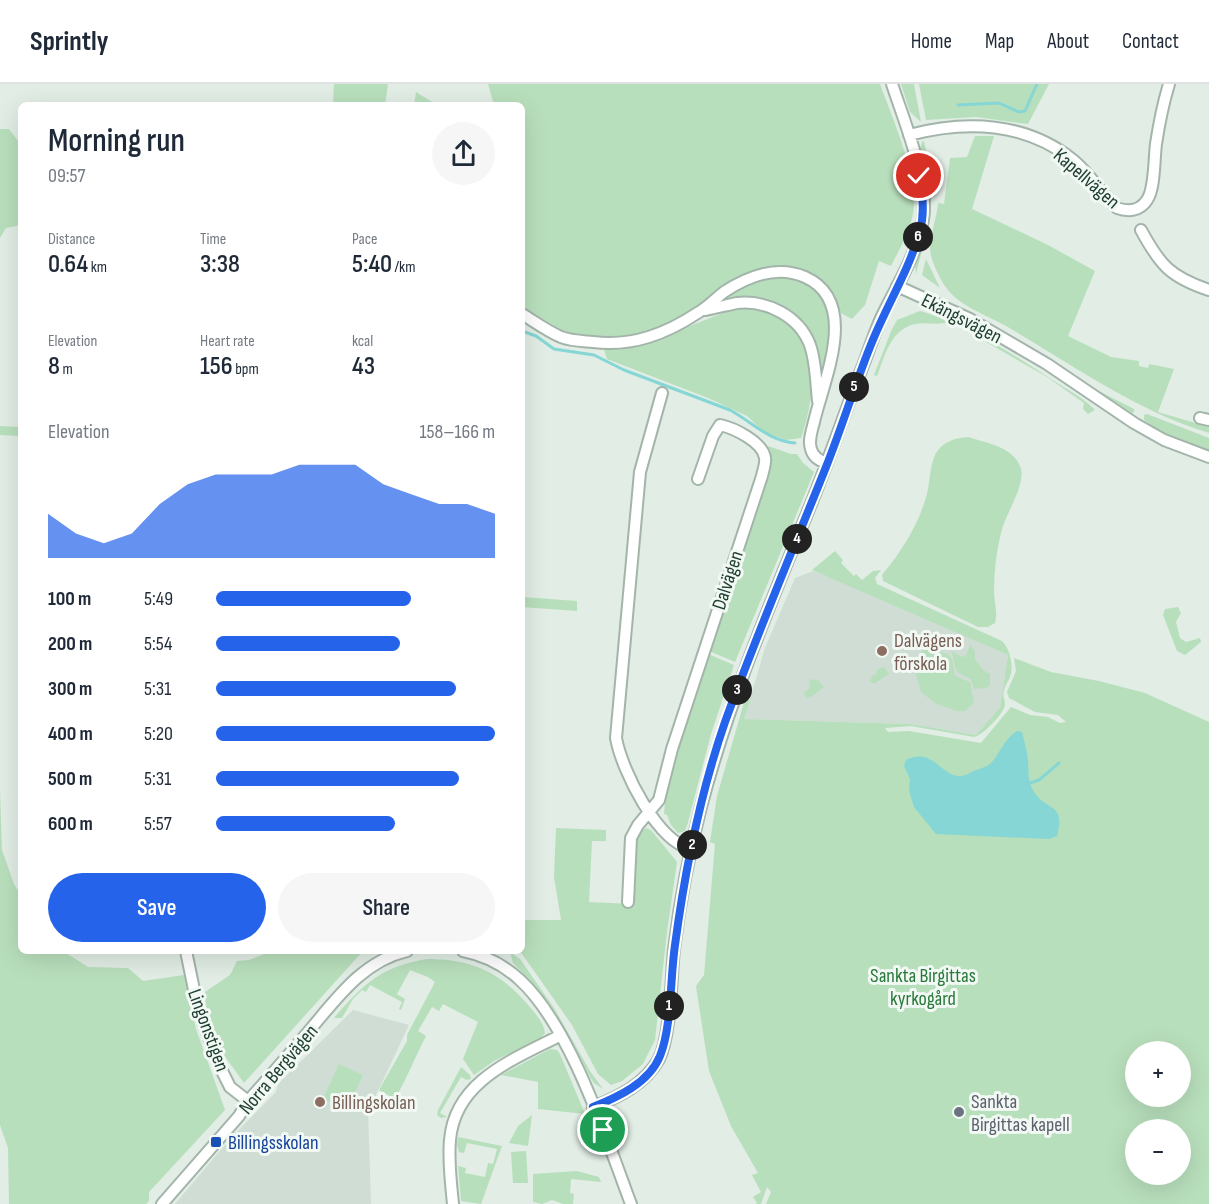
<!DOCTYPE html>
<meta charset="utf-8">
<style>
body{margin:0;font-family:"Sofia Sans Condensed",sans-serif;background:#f6f6f7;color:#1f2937;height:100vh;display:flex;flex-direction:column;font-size:22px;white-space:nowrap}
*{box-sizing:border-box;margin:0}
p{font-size:20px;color:#747a83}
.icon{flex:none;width:33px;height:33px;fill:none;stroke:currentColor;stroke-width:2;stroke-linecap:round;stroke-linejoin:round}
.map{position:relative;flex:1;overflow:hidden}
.panel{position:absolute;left:18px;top:18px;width:507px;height:852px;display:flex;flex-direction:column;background:#fff;border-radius:9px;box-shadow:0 6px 24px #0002}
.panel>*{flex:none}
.fabs{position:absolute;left:1125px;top:957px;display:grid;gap:12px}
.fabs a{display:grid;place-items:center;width:66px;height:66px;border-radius:50%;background:#fff;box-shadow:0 6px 24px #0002;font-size:30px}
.pin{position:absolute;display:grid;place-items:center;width:51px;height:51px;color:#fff;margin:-26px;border:3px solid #fff;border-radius:50%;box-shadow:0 2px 6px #0007}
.km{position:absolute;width:30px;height:30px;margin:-15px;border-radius:50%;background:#222;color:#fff;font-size:16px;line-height:30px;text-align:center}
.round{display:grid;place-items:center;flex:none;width:63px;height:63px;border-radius:32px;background:#f6f6f7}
.head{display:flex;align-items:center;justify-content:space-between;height:102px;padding:0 30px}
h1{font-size:33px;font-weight:600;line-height:45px}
.metrics{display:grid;grid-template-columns:repeat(3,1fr);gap:9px;height:102px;padding:6px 30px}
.metrics div{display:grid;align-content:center}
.metrics b{font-size:26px;font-weight:600}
.metrics small{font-size:16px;font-weight:400}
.metrics p{font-size:16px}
.chart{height:168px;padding:12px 30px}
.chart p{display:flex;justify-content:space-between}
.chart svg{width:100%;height:108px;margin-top:6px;fill:#2563eb;opacity:.7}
.primary-button{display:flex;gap:12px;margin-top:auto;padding:12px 30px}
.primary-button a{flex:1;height:69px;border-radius:36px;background:#2563eb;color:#fff;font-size:24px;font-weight:600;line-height:69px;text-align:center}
.primary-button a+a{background:#f6f6f7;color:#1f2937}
ul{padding:0 30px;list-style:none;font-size:20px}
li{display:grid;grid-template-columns:96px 72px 1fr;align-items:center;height:45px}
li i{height:15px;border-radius:8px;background:#2563eb}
header{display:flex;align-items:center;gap:36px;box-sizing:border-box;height:84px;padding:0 30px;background:#fff;border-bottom:2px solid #e0e1e3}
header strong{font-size:28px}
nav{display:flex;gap:33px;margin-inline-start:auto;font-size:21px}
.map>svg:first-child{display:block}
.built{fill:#cfddd4}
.green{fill:#b8dfbc;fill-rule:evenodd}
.water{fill:#85d6d4}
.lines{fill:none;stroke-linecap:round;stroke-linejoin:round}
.stream{stroke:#85d6d4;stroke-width:3}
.minor-casing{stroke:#a3b5ab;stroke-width:14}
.minor{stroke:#fff;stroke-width:10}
.route-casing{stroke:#fff;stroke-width:12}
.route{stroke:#2563eb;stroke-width:8}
.education-dot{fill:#8d6e63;stroke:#f2f9f4;stroke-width:2}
.worship-dot{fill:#6b7280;stroke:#f2f9f4;stroke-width:2}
.transit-dot{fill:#1a4fb4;stroke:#f2f9f4;stroke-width:2}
.labels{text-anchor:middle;stroke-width:6;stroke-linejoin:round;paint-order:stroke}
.street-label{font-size:20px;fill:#203f31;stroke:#f2f9f4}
.education-label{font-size:20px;fill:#785e54;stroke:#f2f9f4;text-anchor:start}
.park-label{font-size:20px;fill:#277839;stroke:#f2f9f4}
.worship-label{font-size:20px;fill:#5b616d;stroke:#f2f9f4;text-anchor:start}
.transit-label{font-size:20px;fill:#164399;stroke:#f2f9f4;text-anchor:start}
</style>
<header>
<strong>Sprintly</strong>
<nav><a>Home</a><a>Map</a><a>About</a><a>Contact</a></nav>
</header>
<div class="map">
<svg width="1209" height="1120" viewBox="0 0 1209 1120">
<rect width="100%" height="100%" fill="#e1ede5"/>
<!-- built -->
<path class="built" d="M813,487L862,506L1008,571L1000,623L976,651L911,640L744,635L765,564L795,494Z
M353,926L409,941L368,1028L371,1120H175L230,1055L276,1008L278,1000Z"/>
<!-- green -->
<path class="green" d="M334,0H388L385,21H333Z
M488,0H880C891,30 917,91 914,121C913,143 900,164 891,182L879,177L865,221L852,235L837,227L829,207L818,194L804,187L785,183L765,185L673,240L638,253L604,256L565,250L522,225V21H494Z
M901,0H914L921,38L910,28Z
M919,0H1049L1028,40L976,33L926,36Z
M416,8L437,21H414Z
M0,45H9L21,61V141L6,144L0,154Z
M975,52H994L972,125L1048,161L1095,187L1068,252L1111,273L1139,277V282L1148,284L1149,280L1174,285L1158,328L1209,343V349C1135,326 1073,281 1006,242C987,231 958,222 945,202C939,193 930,175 930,164C930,152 937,133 938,119L944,120L950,74L967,73Z
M924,57L931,93V131L916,190C912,168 929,137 928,112C928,95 917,74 922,58Z
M926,175L940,204L922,191Z
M775,192C851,192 830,260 820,308L818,286L789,229L719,220C735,206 754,196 775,192Z
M752,222C767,226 782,231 794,242C822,270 812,322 801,354L786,356L764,348L747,332L708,314L607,275L603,263L660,254L735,224Z
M920,227C969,241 1011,269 1054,297C1068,306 1084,314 1095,326L1088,330L1083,325L1084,319L1047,293L953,239L951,243L944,239C934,241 925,238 915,240C890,246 885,272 877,292L874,291L892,245L897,236Z
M1095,305L1134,325V328L1132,329Z
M1147,330L1209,354V367C1185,359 1164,351 1144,336V331Z
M0,342L21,343V352L0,351Z
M968,353C987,359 1015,363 1021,385C1025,400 1008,427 1003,442C997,462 994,486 994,507C994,519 998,527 995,539L988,543H978L883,497L882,491C902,467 919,440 927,410C930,397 930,380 936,369C944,357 955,354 968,353Z
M768,362L791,370H797L803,379L814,388L735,578L709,567L770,379L771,371Z
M835,467L843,476L841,479L854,492L856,490L862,496L873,487L881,486L875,494L877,500L1002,557C1010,565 1014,582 1010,593C1008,598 1005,601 1004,606C1002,612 1005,614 1005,620C1005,629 982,652 974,653L911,642L885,644L888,648L909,647L981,659L1011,623L1030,631L1048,633L1060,639L1066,638L1058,631L1035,628L1009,614L1007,608L1016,587L1014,574L1051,588L1099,597L1145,609L1209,638V1120H766L771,1108L767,1103L761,1120H755L757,1119L753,1113L761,1108L752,1091L758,1089L731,1042L709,987L696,902L704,891L715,760L710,758L717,712L745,615L750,616L744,635L911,640L976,651L1000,623L1008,571L812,486ZM1136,968H1180V1012H1136ZM1136,1046H1180V1090H1136Z
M523,513L577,517V527L522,523Z
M1178,523L1181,529L1176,538L1180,554L1186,558L1200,554L1201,558L1185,571L1177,567L1163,531L1165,525Z
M970,561L975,567V575L983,586L990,590V601L986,604L974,605L971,595C968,593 960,591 957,587C954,583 954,573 951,567L962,573L966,571Z
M925,563L947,570L952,575L955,592L970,598L974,619L965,627H957L935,619L921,608L913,581Z
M708,570L734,581L711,650L687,742L685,747L678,749L671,741L667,731L664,730C667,675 691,621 708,570Z
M884,583L889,590L875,599H872L870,597L872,592L876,590L878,585Z
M812,595L818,596L824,603L812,612L806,614L804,609L810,604L809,597Z
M0,706L2,766L14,800L21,812V867H63L88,883L128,884L143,897L184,891L196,945L225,1026L149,1108V1117L146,1120H9L8,1064L0,1041Z
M556,744L606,746V757H592L589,818L632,820L635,755L639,748L646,744L651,746L677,778L667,848L655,956L643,980L622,997L611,1001L598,990L572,941L520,867H522V836H561L554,793Z
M271,867H363L244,999L216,960L206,926L205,908L230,891L237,877L249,876Z
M510,868L520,875L554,924L590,987L603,1005L594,999L590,993L575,963L552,924L535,902L513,879Z
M427,875C472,875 500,888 529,922C535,929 544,939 545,949L541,954L494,977L474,991L463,975L478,938L443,920L439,927L432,923L418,947L426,952C415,973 407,994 395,1015L379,1006L407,957V951L435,898L428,893L410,886L397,910L405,915L401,926L399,925L402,918L370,901L366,908L362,906L353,915L342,934H334C363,900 382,882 427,875Z
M550,965L557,966L560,970L585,1030L538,1025V998L501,991Z
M339,980L363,991L347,1026L323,1015Z
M461,983L470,991L471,995L467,996L461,993L440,1029L447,1033L441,1034L437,1031L438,1026Z
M532,1031L528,1062L509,1059L518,1042Z
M458,1053L502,1062L481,1120L461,1117L458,1082L466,1084L465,1089L485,1093L488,1079L493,1080L497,1065L467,1059L464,1069L459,1068L457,1061Z
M526,1067L528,1099H513L511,1068Z
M577,1087L599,1093L601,1098L571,1095L570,1109L574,1110L573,1120H563L552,1116L542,1120L533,1118V1090Z"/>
<!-- water -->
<path class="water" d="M1017,647L1022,648C1024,657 1027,666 1028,676C1029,687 1027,697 1034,708C1047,728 1066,718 1057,752L1049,755L936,750L914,723L909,707L910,695L904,682L906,676C933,662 942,694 961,692C966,692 970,688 974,687C978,685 983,684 987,682C998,676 1002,656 1017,647Z"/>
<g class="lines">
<!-- stream -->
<path class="stream" d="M958,21L999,19L1019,28L1025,27L1037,0
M522,247L536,252L554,265L594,271L624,286L730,326C752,338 769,357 795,359
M1030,699L1039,696L1059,679"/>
<defs>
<path id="minor" d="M909,51C966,36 1026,38 1073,76C1090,90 1101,109 1117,124C1128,128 1140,127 1147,116C1155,105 1154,75 1156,60C1159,40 1163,20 1169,0
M1141,146C1160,181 1170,193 1209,206
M897,202L970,235L1047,280L1134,339L1164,356L1209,373
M705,226C716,224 727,221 737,219C767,216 799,232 810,261C816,278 816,298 818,317
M522,230C535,238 547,247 561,253C571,257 583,257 593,258C632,263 666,250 699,228C708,223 716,214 724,208C748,192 778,181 805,193C861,218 823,297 814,338C812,346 808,357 811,365C813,373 820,377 827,379
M662,309L640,388L616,654C622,687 657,757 691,765
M1200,334L1209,336
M628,818L631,754L638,741L659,716L672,665L762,392C763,387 766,379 765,374C763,358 734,344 720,341L713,352L698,395
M186,867L198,925L221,985L230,1003L248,1017
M463,867C484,871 504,881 520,896C571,943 606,1054 631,1120
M593,1023C619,1013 645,1000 659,975C671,951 671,893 674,865C680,817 689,769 701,723C728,620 769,523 809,425C829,376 845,327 864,279C870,263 875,247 882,232C897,201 918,169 923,135C929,96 904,37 892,0
M162,1120L239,1032L248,1017C269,994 289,970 309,947C337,914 363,877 407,867
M453,1120C451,1099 448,1077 450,1056C455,996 515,975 561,951"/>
</defs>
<!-- minor casing -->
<use href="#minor" class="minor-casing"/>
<!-- minor -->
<use href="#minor" class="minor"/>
</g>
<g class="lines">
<defs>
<path id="route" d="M603,1046L593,1023C618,1013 649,999 660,972C672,942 670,894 675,861C685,786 700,710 725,638C756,552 792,468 826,383C842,343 854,303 870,263C885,224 909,187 920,147C925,128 923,110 919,92"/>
</defs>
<!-- route casing -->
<use href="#route" class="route-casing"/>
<!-- route -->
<use href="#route" class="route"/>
</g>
<!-- markers -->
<g class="education-dot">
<circle cx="882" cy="567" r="6"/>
<circle cx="320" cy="1018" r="6"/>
</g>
<circle class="worship-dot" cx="959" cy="1028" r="6"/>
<rect class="transit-dot" x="210" y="1052" width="12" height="12" rx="3"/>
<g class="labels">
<!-- street labels -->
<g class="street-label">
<text transform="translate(1087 94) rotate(41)" y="7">Kapellvägen</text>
<text transform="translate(962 234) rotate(27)" y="7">Ekängsvägen</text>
<text transform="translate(727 496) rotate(-72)" y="7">Dalvägen</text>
<text transform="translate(209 946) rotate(70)" y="7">Lingonstigen</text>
<text transform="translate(278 985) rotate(-50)" y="7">Norra Bergvägen</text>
</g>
<!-- education labels -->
<g class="education-label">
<text x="894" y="563">Dalvägens<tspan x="894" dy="23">förskola</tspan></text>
<text x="332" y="1025">Billingskolan</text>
</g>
<!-- park labels -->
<g class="park-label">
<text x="923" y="898">Sankta Birgittas<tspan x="923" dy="23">kyrkogård</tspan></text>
</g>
<!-- worship labels -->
<g class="worship-label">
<text x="971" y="1024">Sankta<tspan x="971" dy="23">Birgittas kapell</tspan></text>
</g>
<!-- transit labels -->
<g class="transit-label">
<text x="228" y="1065">Billingsskolan</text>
</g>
</g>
</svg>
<div class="fabs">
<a>+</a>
<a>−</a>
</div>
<div class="pin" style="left:603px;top:1046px;background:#1e9e55"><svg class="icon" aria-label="arrive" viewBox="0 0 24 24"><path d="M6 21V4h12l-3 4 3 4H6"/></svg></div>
<div class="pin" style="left:919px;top:92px;background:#d93025"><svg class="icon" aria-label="check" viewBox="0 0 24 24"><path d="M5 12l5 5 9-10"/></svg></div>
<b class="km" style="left:669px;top:922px">1</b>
<b class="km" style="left:692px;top:761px">2</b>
<b class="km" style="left:737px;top:606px">3</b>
<b class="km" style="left:797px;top:455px">4</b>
<b class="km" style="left:854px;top:303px">5</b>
<b class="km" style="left:918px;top:153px">6</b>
<section class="panel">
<div class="head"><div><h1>Morning run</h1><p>09:57</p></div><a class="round"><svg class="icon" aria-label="share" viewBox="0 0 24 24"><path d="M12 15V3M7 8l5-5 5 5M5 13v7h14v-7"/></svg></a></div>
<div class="metrics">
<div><p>Distance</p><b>0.64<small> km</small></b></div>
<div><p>Time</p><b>3:38</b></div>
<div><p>Pace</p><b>5:40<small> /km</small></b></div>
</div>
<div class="metrics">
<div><p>Elevation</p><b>8<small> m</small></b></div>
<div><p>Heart rate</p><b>156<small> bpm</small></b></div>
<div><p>kcal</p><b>43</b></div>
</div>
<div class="chart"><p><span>Elevation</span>158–166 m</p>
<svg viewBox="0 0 160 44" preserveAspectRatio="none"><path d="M0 44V26L10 34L20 38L30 34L40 22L50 14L60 10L70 10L80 10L90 6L100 6L110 6L120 14L130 18L140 22L150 22L160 26V44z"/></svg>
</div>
<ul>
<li><b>100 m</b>5:49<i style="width:70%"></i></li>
<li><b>200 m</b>5:54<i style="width:66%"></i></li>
<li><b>300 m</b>5:31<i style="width:86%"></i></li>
<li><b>400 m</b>5:20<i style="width:100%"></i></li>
<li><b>500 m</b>5:31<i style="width:87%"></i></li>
<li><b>600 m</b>5:57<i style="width:64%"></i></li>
</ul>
<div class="primary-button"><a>Save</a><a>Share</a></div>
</section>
</div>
